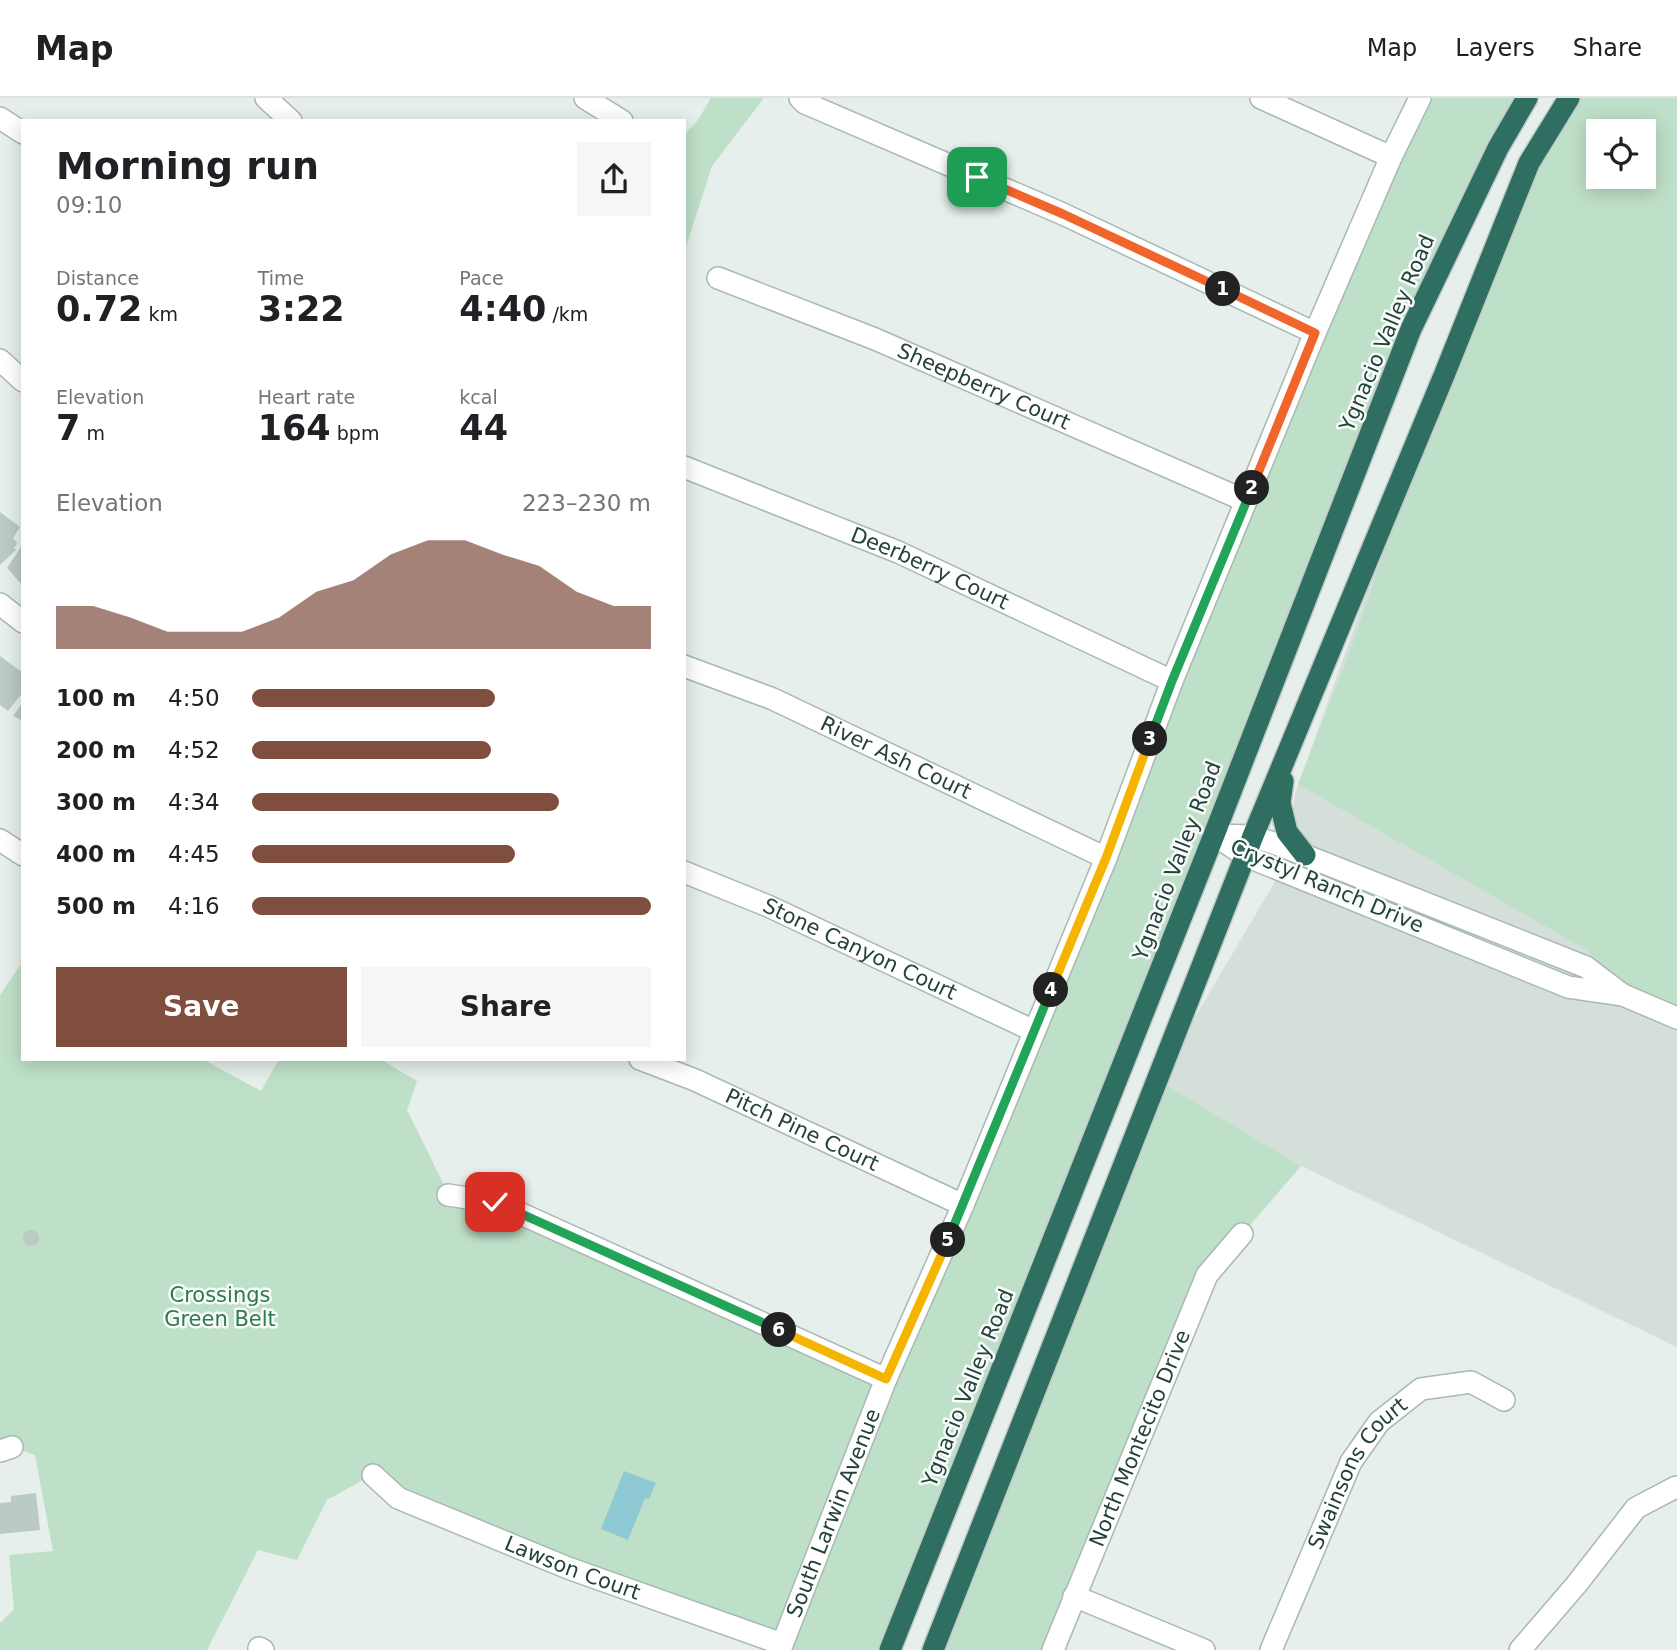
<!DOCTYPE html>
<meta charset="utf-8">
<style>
body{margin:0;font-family:"DejaVu Sans",sans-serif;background:#f6f6f6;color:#202124;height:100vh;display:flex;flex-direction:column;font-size:26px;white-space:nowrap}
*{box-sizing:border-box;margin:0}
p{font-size:23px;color:#757577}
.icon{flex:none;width:38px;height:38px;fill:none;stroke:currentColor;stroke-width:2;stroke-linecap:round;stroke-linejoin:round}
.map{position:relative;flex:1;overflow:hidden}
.panel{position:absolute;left:21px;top:21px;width:665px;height:942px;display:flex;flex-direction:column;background:#fff;border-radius:0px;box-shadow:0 4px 18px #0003}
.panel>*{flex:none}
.controls{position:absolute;left:1586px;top:21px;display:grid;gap:14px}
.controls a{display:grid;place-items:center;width:70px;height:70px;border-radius:0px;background:#fff;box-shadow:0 4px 18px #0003;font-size:35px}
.pin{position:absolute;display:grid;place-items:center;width:60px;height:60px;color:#fff;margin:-30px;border-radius:14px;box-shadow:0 4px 10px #0006}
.km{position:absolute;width:35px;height:35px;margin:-18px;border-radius:50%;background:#222;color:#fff;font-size:19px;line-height:35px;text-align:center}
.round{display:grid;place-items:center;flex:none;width:74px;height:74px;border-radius:0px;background:#f6f6f6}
.head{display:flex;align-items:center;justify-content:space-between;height:119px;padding:0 35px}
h1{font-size:38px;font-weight:800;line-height:52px}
.figures{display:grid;grid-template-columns:repeat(3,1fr);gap:10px;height:119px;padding:7px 35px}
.figures div{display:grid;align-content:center}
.figures b{font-size:35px;font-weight:800}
.figures small{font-size:19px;font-weight:400}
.figures p{font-size:19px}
.chart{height:196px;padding:14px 35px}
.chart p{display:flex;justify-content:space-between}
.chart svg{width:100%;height:126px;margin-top:7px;fill:#7f4e3f;opacity:.7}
.primary-button{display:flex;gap:14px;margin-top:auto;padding:14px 35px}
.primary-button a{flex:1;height:80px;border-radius:0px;background:#7f4e3f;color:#fff;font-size:28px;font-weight:800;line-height:80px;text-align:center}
.primary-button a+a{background:#f6f6f6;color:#202124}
ul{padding:0 35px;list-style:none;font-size:23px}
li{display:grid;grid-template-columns:112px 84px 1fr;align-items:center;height:52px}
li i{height:18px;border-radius:9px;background:#7f4e3f}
header{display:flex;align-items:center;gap:42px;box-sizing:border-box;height:98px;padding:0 35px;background:#fff;border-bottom:2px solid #e0e0e0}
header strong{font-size:33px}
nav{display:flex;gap:38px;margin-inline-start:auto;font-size:24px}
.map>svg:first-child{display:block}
.built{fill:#d4dfda;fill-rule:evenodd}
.green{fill:#bfe0c8;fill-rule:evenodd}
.water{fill:#8ec9d4}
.building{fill:#bbcac4}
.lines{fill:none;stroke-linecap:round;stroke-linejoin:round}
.minor-casing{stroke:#a8b8b2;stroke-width:24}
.highway-casing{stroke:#c2cac8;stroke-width:24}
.minor{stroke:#fff;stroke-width:21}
.highway{stroke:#2f6f62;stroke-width:21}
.split-1-casing{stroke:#fff;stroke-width:14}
.split-2-casing{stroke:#fff;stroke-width:14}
.split-3-casing{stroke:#fff;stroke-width:14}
.split-4-casing{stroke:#fff;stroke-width:14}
.split-5-casing{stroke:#fff;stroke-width:14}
.split-6-casing{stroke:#fff;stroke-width:14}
.split-7-casing{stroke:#fff;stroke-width:14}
.split-1{stroke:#f0652b;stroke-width:9}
.split-2{stroke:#f0652b;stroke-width:9}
.split-3{stroke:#22a559;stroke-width:9}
.split-4{stroke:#f5b400;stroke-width:9}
.split-5{stroke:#22a559;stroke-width:9}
.split-6{stroke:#f5b400;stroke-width:9}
.split-7{stroke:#22a559;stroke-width:9}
.labels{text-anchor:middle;stroke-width:5;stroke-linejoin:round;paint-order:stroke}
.street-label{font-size:21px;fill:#24423a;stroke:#f7fbf9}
.park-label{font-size:21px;fill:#2d7a4b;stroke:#f7fbf9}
</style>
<header>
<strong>Map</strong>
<nav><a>Map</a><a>Layers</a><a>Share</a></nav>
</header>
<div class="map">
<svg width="1677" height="1552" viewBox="0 0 1677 1552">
<rect width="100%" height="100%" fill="#e6efeb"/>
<!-- built -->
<path class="built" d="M1569,0H1677V1249L1301,1068L1158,982L1287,763L1295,696L1445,275ZM1598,33H1643V79H1598Z"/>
<!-- green -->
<path class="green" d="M711,0H764L712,68L684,155V37L698,22Z
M1420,0H1527L1411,231L890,1552H780L568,1470L372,1377L327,1402L297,1462L258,1452L207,1552H0V1525L14,1511L9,1457L53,1453L35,1357L12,1349L0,1353V897L23,863V961H202L261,993L279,961H380L417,983L407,1012L449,1097L495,1104L886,1280Z
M1569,0H1677V920L1623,897L1587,852L1298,686L1349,556L1445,275ZM1598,33H1643V79H1598Z
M1158,982L1301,1068L1207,1177L1053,1552H933Z"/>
<!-- water -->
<path class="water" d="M624,1373L656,1385L649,1401L645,1400L628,1442L601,1431Z"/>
<!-- building -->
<path class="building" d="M0,414L20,429L13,440L17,445L14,450L16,452L0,467Z
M23,446V488L7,470Z
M0,558L23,575V594L8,613L0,607Z
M23,604V623L13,618Z
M23 1140a8 8 0 1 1 16 0a8 8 0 1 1-16 0Z
M36,1395L40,1432L0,1436V1405L11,1404V1398Z"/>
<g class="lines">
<defs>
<g id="minor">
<path d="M266,0L291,23"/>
<path d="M585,0L622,23"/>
<path d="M800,0L805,5L1063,116L1315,235"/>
<path d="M1261,0L1391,59"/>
<path d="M0,20L23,35"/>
<path id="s1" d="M718,180L875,241L1246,403"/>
<path d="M0,262L23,283"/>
<path id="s2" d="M684,369L898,454L1172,583"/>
<path d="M0,506L23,524"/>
<path id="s3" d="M684,568L773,601L1106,760"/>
<path d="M1214,737L1253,738L1279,747L1586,869L1623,897L1568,889L1246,758Z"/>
<path d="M0,742L23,757"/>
<path id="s4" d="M684,774L768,808L1034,933"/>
<path d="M1623,897L1677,920"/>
<path id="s5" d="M640,961L695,982L963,1107"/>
<path d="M448,1097L495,1104L886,1281"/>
<path d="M0,1353L12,1349"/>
<path id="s6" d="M373,1377L398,1400L568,1470L782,1546"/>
<path d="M1074,1498L1204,1552"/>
<path d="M259,1550L263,1552"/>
<path id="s7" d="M780,1552L886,1281L963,1107L1106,760L1172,583L1315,235L1391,59L1420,0"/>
<path id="s8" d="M1053,1552L1207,1177L1242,1136"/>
<path id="s9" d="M1271,1552L1351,1364L1379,1324L1421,1291L1471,1284L1504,1302"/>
<path d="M1520,1552L1576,1487L1636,1410L1674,1390L1677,1389"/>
</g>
<path id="highway" d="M1283,683L1280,705L1287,734L1305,757
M890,1552L1214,737L1411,231L1498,50L1527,0
M933,1552L1253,738L1445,275L1529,65L1569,0"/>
</defs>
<!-- minor casing -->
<use href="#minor" class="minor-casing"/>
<!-- highway casing -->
<use href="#highway" class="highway-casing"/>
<!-- minor -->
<use href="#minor" class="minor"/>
<!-- highway -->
<use href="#highway" class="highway"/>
</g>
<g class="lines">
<defs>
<path id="split-1" d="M977,79L1063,116L1223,191"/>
<path id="split-2" d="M1223,191L1315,235L1252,390"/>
<path id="split-3" d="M1150,641L1172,583L1252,390"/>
<path id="split-4" d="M1051,892L1106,760L1150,641"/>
<path id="split-5" d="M948,1142L1051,892"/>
<path id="split-6" d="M779,1232L886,1281L948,1142"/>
<path id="split-7" d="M495,1104L779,1232"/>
</defs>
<!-- split-1 casing -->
<use href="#split-1" class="split-1-casing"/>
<!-- split-2 casing -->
<use href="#split-2" class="split-2-casing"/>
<!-- split-3 casing -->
<use href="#split-3" class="split-3-casing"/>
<!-- split-4 casing -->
<use href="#split-4" class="split-4-casing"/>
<!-- split-5 casing -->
<use href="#split-5" class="split-5-casing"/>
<!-- split-6 casing -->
<use href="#split-6" class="split-6-casing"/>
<!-- split-7 casing -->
<use href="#split-7" class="split-7-casing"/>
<!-- split-1 -->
<use href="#split-1" class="split-1"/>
<!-- split-2 -->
<use href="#split-2" class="split-2"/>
<!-- split-3 -->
<use href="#split-3" class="split-3"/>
<!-- split-4 -->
<use href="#split-4" class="split-4"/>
<!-- split-5 -->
<use href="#split-5" class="split-5"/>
<!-- split-6 -->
<use href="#split-6" class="split-6"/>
<!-- split-7 -->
<use href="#split-7" class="split-7"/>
</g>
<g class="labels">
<!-- street labels -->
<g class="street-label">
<text transform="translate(1387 235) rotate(-67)" y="7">Ygnacio Valley Road</text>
<text dy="7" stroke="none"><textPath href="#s1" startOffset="287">Sheepberry Court</textPath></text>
<text dy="7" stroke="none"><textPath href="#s2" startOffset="266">Deerberry Court</textPath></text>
<text dy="7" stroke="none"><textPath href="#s3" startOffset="231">River Ash Court</textPath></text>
<text transform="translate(1177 763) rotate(-69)" y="7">Ygnacio Valley Road</text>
<text transform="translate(1327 788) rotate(23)" y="7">Crystyl Ranch Drive</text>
<text dy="7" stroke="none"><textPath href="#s4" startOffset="192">Stone Canyon Court</textPath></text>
<text dy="7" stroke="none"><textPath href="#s5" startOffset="177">Pitch Pine Court</textPath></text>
<text transform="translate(968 1290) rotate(-68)" y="7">Ygnacio Valley Road</text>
<text dy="7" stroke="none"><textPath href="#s8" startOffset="229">North Montecito Drive</textPath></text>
<text dy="7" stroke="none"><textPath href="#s9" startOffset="198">Swainsons Court</textPath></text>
<text dy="7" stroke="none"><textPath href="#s7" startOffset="147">South Larwin Avenue</textPath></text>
<text dy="7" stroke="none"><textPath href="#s6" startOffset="222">Lawson Court</textPath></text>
</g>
<!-- park labels -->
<g class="park-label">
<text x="220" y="1204">Crossings<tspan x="220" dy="24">Green Belt</tspan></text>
</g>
</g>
</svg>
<div class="controls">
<a><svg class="icon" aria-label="locate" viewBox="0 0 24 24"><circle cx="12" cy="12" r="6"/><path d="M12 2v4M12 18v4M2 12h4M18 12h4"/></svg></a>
</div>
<div class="pin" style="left:977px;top:79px;background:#1e9e55"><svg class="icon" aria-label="arrive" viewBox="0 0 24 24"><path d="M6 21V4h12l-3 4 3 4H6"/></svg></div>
<div class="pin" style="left:495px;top:1104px;background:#d93025"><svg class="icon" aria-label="check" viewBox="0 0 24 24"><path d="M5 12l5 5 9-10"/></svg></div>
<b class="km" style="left:1223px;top:191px">1</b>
<b class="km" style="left:1252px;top:390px">2</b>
<b class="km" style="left:1150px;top:641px">3</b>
<b class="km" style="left:1051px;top:892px">4</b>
<b class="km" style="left:948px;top:1142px">5</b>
<b class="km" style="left:779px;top:1232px">6</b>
<section class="panel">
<div class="head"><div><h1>Morning run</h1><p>09:10</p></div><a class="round"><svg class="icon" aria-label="share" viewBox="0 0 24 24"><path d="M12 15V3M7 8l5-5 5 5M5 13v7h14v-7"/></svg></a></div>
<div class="figures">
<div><p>Distance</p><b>0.72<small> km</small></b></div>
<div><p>Time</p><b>3:22</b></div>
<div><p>Pace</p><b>4:40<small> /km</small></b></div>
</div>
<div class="figures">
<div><p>Elevation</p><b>7<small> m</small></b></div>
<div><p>Heart rate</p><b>164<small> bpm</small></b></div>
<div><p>kcal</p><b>44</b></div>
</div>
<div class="chart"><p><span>Elevation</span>223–230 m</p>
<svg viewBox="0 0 160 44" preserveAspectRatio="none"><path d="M0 44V29L10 29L20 33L30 38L40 38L50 38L60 33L70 24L80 20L90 11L100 6L110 6L120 11L130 15L140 24L150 29L160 29V44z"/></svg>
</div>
<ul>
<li><b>100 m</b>4:50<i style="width:61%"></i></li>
<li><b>200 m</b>4:52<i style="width:60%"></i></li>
<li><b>300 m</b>4:34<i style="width:77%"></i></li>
<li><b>400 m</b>4:45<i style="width:66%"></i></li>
<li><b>500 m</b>4:16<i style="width:100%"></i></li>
</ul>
<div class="primary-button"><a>Save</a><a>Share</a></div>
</section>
</div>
